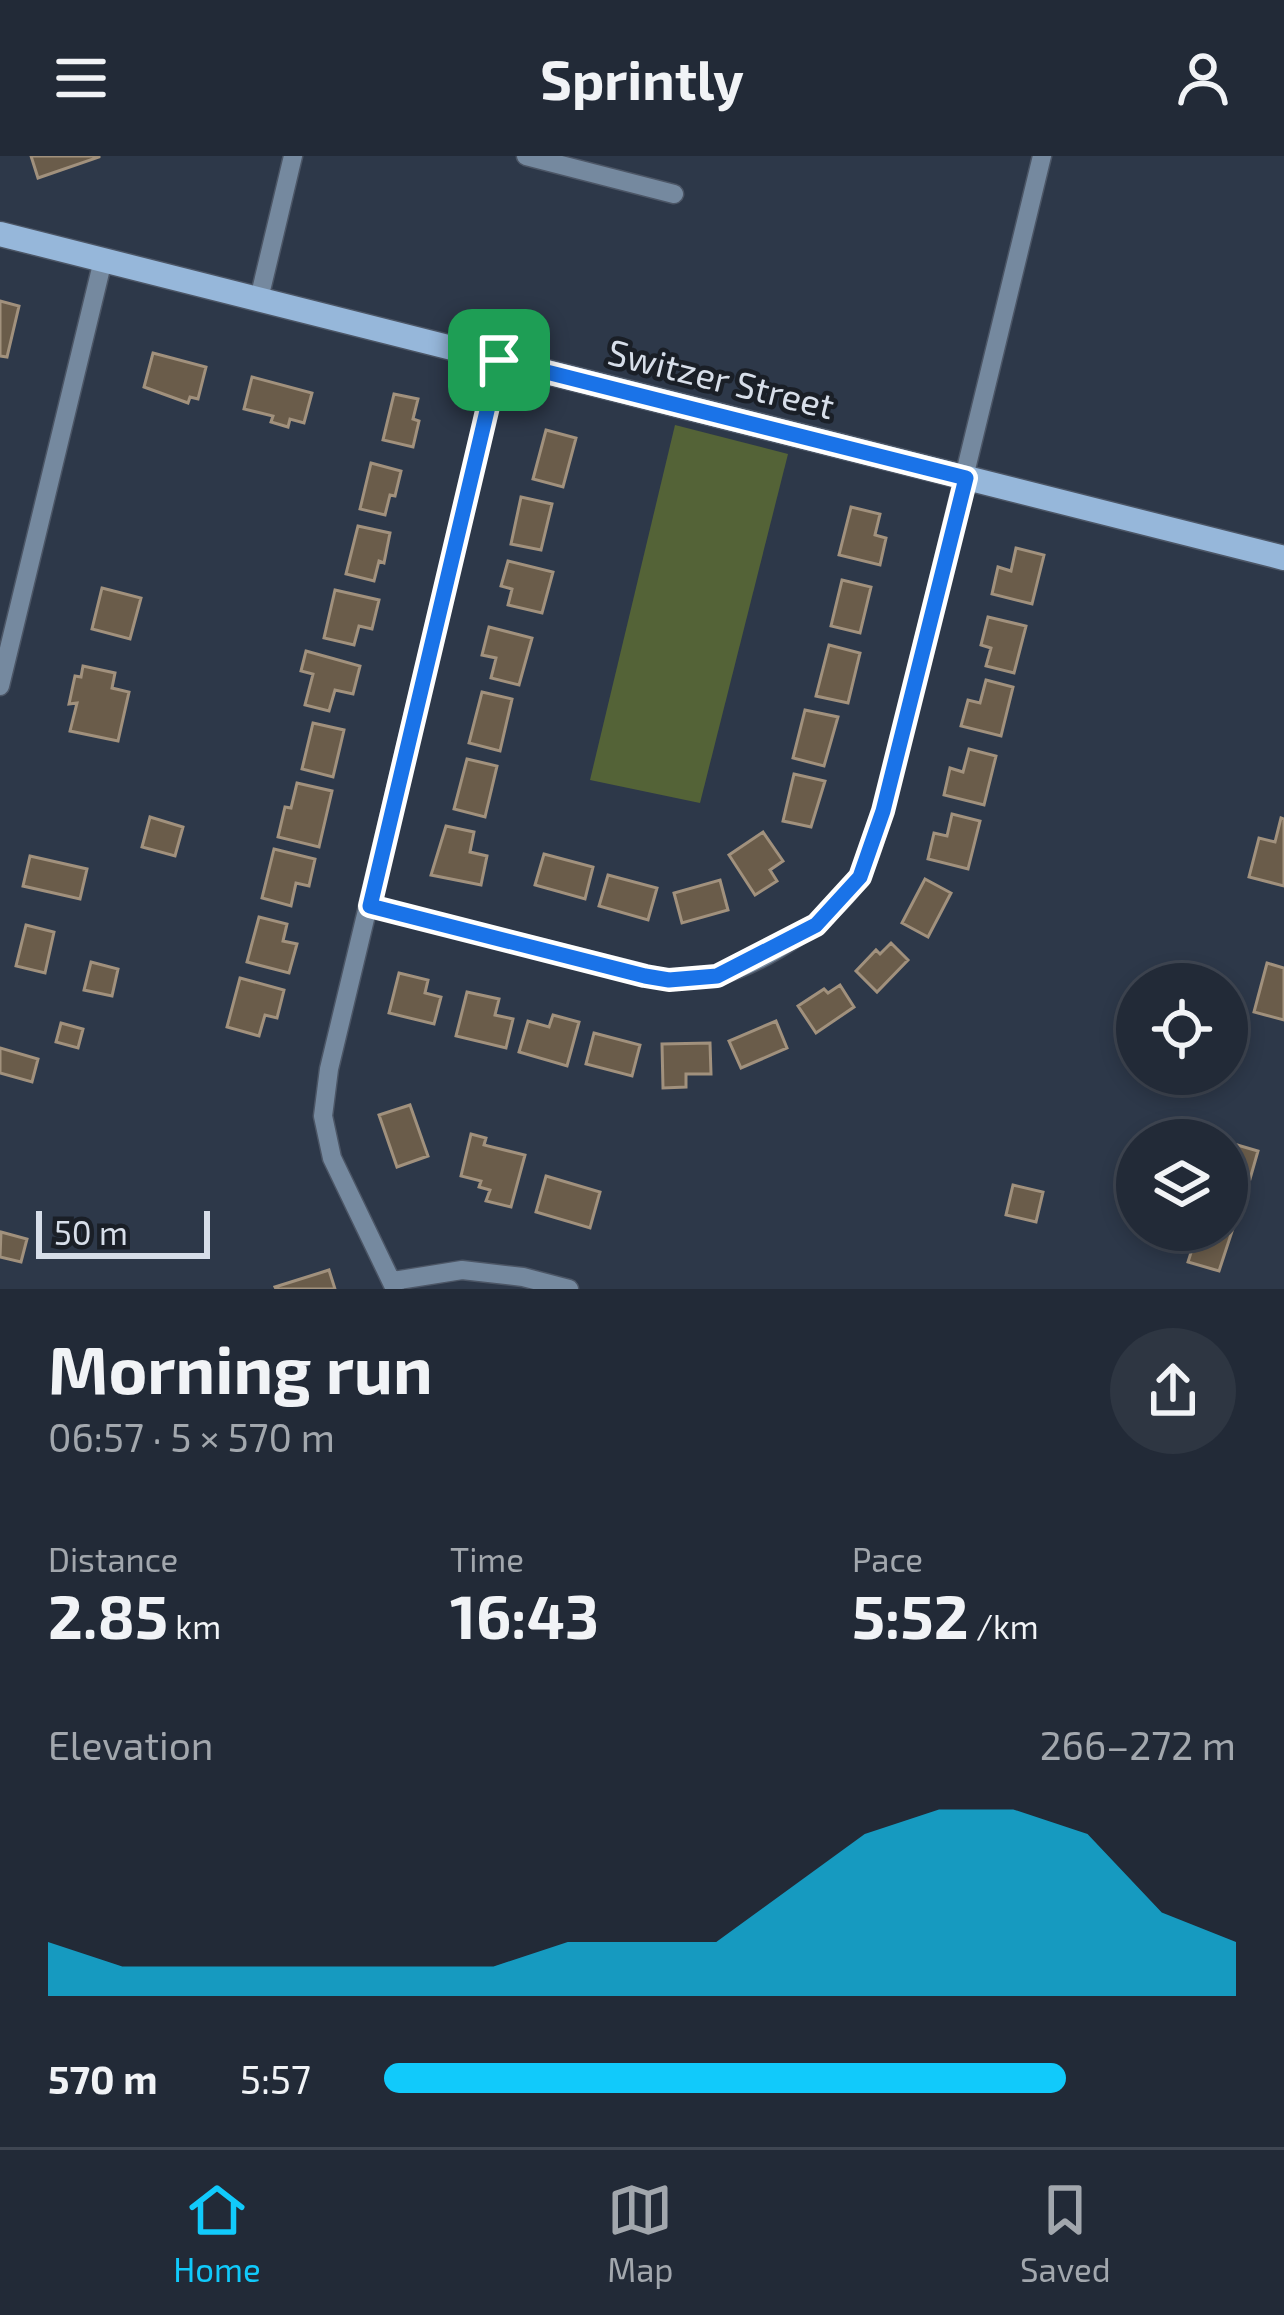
<!DOCTYPE html>
<meta charset="utf-8">
<style>
body{margin:0;font-family:"Exo 2",sans-serif;background:#2e3642;color:#f1f3f6;height:100vh;display:flex;flex-direction:column;font-size:45px;white-space:nowrap}
*{box-sizing:border-box;margin:0}
p{font-size:39px;color:#a2a7ad}
.icon{flex:none;width:66px;height:66px;fill:none;stroke:currentColor;stroke-width:2;stroke-linecap:round;stroke-linejoin:round}
.map{position:relative;height:1133px;overflow:hidden}
.side{display:flex;flex-direction:column;background:#222a37;flex:1}
.side>*{flex:none}
.controls{position:absolute;left:1116px;top:807px;display:grid;gap:24px}
.controls a{display:grid;place-items:center;width:132px;height:132px;border-radius:50%;background:#222a37;box-shadow:0 6px 18px #0003,0 0 0 3px #3f4652;font-size:60px}
.scale{position:absolute;left:36px;bottom:30px;width:174px;box-sizing:border-box;padding-left:12px;border:6px solid #d7dee9;border-top:0;font-size:33px;line-height:42px;white-space:nowrap;color:#d7dee9;-webkit-text-stroke:9px #1a1f27;paint-order:stroke}
.pin{position:absolute;display:grid;place-items:center;width:102px;height:102px;color:#fff;margin:-51px;border-radius:24px;box-shadow:0 6px 18px #0006}
.round{display:grid;place-items:center;flex:none;width:126px;height:126px;border-radius:63px;background:#2e3642}
.summary{display:flex;align-items:center;justify-content:space-between;height:204px;padding:0 48px}
h1{font-size:66px;font-weight:700;line-height:90px}
.figures{display:grid;grid-template-columns:repeat(3,1fr);gap:18px;height:204px;padding:12px 48px}
.figures div{display:grid;align-content:center}
.figures b{font-size:60px;font-weight:700}
.figures small{font-size:33px;font-weight:400}
.figures p{font-size:33px}
.chart{height:336px;padding:24px 48px}
.chart p{display:flex;justify-content:space-between}
.chart svg{width:100%;height:216px;margin-top:12px;fill:#11cafb;opacity:.7}
ul{padding:0 48px;list-style:none;font-size:39px}
li{display:grid;grid-template-columns:192px 144px 1fr;align-items:center;height:90px}
li i{height:30px;border-radius:15px;background:#11cafb}
header{display:flex;justify-content:space-between;align-items:center;height:156px;padding:0 48px;background:#222a37;font-size:54px;font-weight:700}
.tabs{display:flex;justify-content:space-around;align-items:center;height:168px;border-top:3px solid #3f4652;background:#222a37;font-size:33px;color:#a2a7ad}
.tabs a{display:grid;justify-items:center;gap:6px}
.tabs .selected{color:#11cafb}
.map>svg:first-child{display:block}
.green{fill:#546337}
.building{fill:#6a5c4a;stroke:#a1917d;stroke-width:3}
.lines{fill:none;stroke-linecap:round;stroke-linejoin:round}
.street-casing{stroke:#4c5666;stroke-width:21}
.secondary-casing{stroke:#4c5666;stroke-width:27}
.street{stroke:#75899f;stroke-width:18}
.secondary{stroke:#96b7da;stroke-width:24}
.route-casing{stroke:#fff;stroke-width:24}
.route{stroke:#1a73e8;stroke-width:15}
.labels{text-anchor:middle;stroke-width:9;stroke-linejoin:round;paint-order:stroke}
.street-label{font-size:36px;fill:#d7dee9;stroke:#1a1f27}
</style>
<header><svg class="icon" aria-label="menu" viewBox="0 0 24 24"><path d="M4 6h16M4 12h16M4 18h16"/></svg>Sprintly<svg class="icon" aria-label="person" viewBox="0 0 24 24"><circle cx="12" cy="8" r="4"/><path d="M4 21q1-7 8-7t8 7"/></svg></header>
<div class="map">
<svg width="1284" height="1133" viewBox="0 0 1284 1133">
<rect width="100%" height="100%" fill="#2d3849"/>
<!-- green -->
<path class="green" d="M675,269L788,298L700,647L590,624Z"/>
<!-- building -->
<path class="building" d="M31,0H99V1L38,22Z
M0,145L19,150L7,201L0,200Z
M153,197L206,211L198,243L190,241L188,247L144,231Z
M252,221L312,237L304,267L290,263L288,271L271,266L273,260L244,253Z
M394,238L418,243L413,263L419,265L413,291L383,284Z
M546,274L576,282L563,331L533,323Z
M371,307L401,315L395,340L390,339L385,359L360,353Z
M521,341L552,348L541,394L511,388Z
M851,351L880,358L875,379L886,382L880,409L839,399Z
M358,370L390,377L384,407L379,405L374,425L346,418Z
M1016,392L1044,399L1032,448L992,438L998,411L1011,415Z
M508,405L553,416L542,457L508,449L512,433L501,430Z
M842,424L871,431L860,477L831,470Z
M102,432L141,442L130,483L92,473Z
M335,434L379,444L372,473L359,470L354,489L324,482Z
M988,461L1026,470L1014,517L986,510L991,492L981,489Z
M489,471L532,482L519,529L491,522L496,502L482,499Z
M829,489L860,497L848,547L816,540Z
M306,495L360,510L353,538L335,534L329,555L305,549L313,518L301,515Z
M83,510L115,517L112,532L129,536L118,585L70,575L77,547L69,548L75,520L81,521Z
M986,524L1013,531L1001,580L961,570L968,544L980,547Z
M482,536L512,543L500,595L469,587Z
M805,554L838,561L824,610L793,602Z
M313,567L344,574L333,621L302,613Z
M969,593L996,600L984,649L944,639L950,612L963,616Z
M467,603L497,610L485,661L454,653Z
M794,618L825,625L811,671L783,665Z
M297,627L332,635L319,691L278,681L285,651L291,652Z
M952,658L980,665L968,713L928,703L934,677L947,680Z
M150,661L183,671L175,700L142,691Z
M1281,662L1284,663V730L1249,721L1259,682L1275,686Z
M446,670L474,676L470,696L487,700L481,729L431,719Z
M763,676L783,705L770,714L777,725L755,739L729,699Z
M274,693L315,703L309,730L296,727L291,750L262,742Z
M544,698L593,711L585,743L535,729Z
M30,700L87,713L80,743L23,730Z
M608,719L657,732L648,764L599,750Z
M925,723L951,737L928,781L902,767Z
M720,724L728,754L682,767L674,737Z
M259,761L287,768L283,785L297,788L289,817L247,806Z
M26,769L54,776L45,817L16,810Z
M891,787L908,804L877,836L856,815L876,794L880,798Z
M91,806L118,813L112,840L84,834Z
M1267,807L1284,812V864L1254,856Z
M399,817L428,824L425,837L441,841L434,868L389,857Z
M240,822L284,834L277,862L265,859L259,880L227,871Z
M840,829L854,851L816,877L798,850L824,833L828,837Z
M467,836L499,843L495,859L513,863L506,892L456,880Z
M553,859L579,866L567,910L519,896L528,865L549,871Z
M776,865L787,892L741,912L729,885Z
M61,867L83,873L78,892L56,886Z
M594,877L640,889L632,920L586,908Z
M710,887L711,918H686V931L663,932L662,888Z
M0,892L38,903L32,926L0,917Z
M410,949L428,1000L397,1011L379,959Z
M471,978L486,982L484,989L525,999L511,1051L486,1045L490,1034L479,1031L481,1025L461,1020Z
M1227,986L1258,995L1250,1023L1227,1017Z
M546,1020L600,1036L590,1072L536,1056Z
M1013,1029L1043,1036L1036,1066L1006,1059Z
M1227,1054L1238,1057L1219,1115L1188,1106L1195,1084L1177,1078L1178,1074H1227Z
M1,1076L27,1083L21,1106L0,1101Z
M329,1114L335,1133H276L275,1131Z"/>
<g class="lines">
<defs>
<path id="street" d="M526,0L674,38
M259,143L293,0
M0,530L103,104
M370,750L669,824C684,823 702,824 716,820C760,809 832,764 856,726C870,705 876,679 883,655L1042,0
M393,1125L462,1114L523,1121L569,1133
M395,1133L332,1002L323,960L329,913L499,204"/>
<path id="secondary" d="M0,78L1284,402"/>
</defs>
<!-- street casing -->
<use href="#street" class="street-casing"/>
<!-- secondary casing -->
<use href="#secondary" class="secondary-casing"/>
<!-- street -->
<use href="#street" class="street"/>
<!-- secondary -->
<use href="#secondary" class="secondary"/>
</g>
<g class="lines">
<defs>
<path id="route" d="M499,204L966,322L883,655L860,721L816,769L717,820L669,824L645,820L370,750Z"/>
</defs>
<!-- route casing -->
<use href="#route" class="route-casing"/>
<!-- route -->
<use href="#route" class="route"/>
</g>
<g class="labels">
<!-- street labels -->
<g class="street-label">
<text transform="translate(721 223) rotate(14)" y="13">Switzer Street</text>
</g>
</g>
</svg>
<div class="controls">
<a><svg class="icon" aria-label="locate" viewBox="0 0 24 24"><circle cx="12" cy="12" r="6"/><path d="M12 2v4M12 18v4M2 12h4M18 12h4"/></svg></a>
<a><svg class="icon" aria-label="layers" viewBox="0 0 24 24"><path d="M12 4l9 5-9 5-9-5zM3 14l9 5 9-5"/></svg></a>
</div>
<div class="scale">50 m</div>
<div class="pin" style="left:499px;top:204px;background:#1e9e55"><svg class="icon" aria-label="arrive" viewBox="0 0 24 24"><path d="M6 21V4h12l-3 4 3 4H6"/></svg></div>
</div>
<section class="side">
<div class="summary"><div><h1>Morning run</h1><p>06:57 · 5 × 570 m</p></div><a class="round"><svg class="icon" aria-label="share" viewBox="0 0 24 24"><path d="M12 15V3M7 8l5-5 5 5M5 13v7h14v-7"/></svg></a></div>
<div class="figures">
<div><p>Distance</p><b>2.85<small> km</small></b></div>
<div><p>Time</p><b>16:43</b></div>
<div><p>Pace</p><b>5:52<small> /km</small></b></div>
</div>
<div class="chart"><p><span>Elevation</span>266–272 m</p>
<svg viewBox="0 0 160 44" preserveAspectRatio="none"><path d="M0 44V33L10 38L20 38L30 38L40 38L50 38L60 38L70 33L80 33L90 33L100 22L110 11L120 6L130 6L140 11L150 27L160 33V44z"/></svg>
</div>
<ul>
<li><b>570 m</b>5:57<i style="width:80%"></i></li>
</ul>
</section>
<nav class="tabs">
<a class="selected"><svg class="icon" aria-label="home" viewBox="0 0 24 24"><path d="M3 11l9-7 9 7M6 9v11h12V9"/></svg>Home</a>
<a><svg class="icon" aria-label="map" viewBox="0 0 24 24"><path d="M3 6l6-2 6 2 6-2v14l-6 2-6-2-6 2zM9 4v14M15 6v14"/></svg>Map</a>
<a><svg class="icon" aria-label="saved" viewBox="0 0 24 24"><path d="M7 4h10v16l-5-4-5 4z"/></svg>Saved</a>
</nav>
